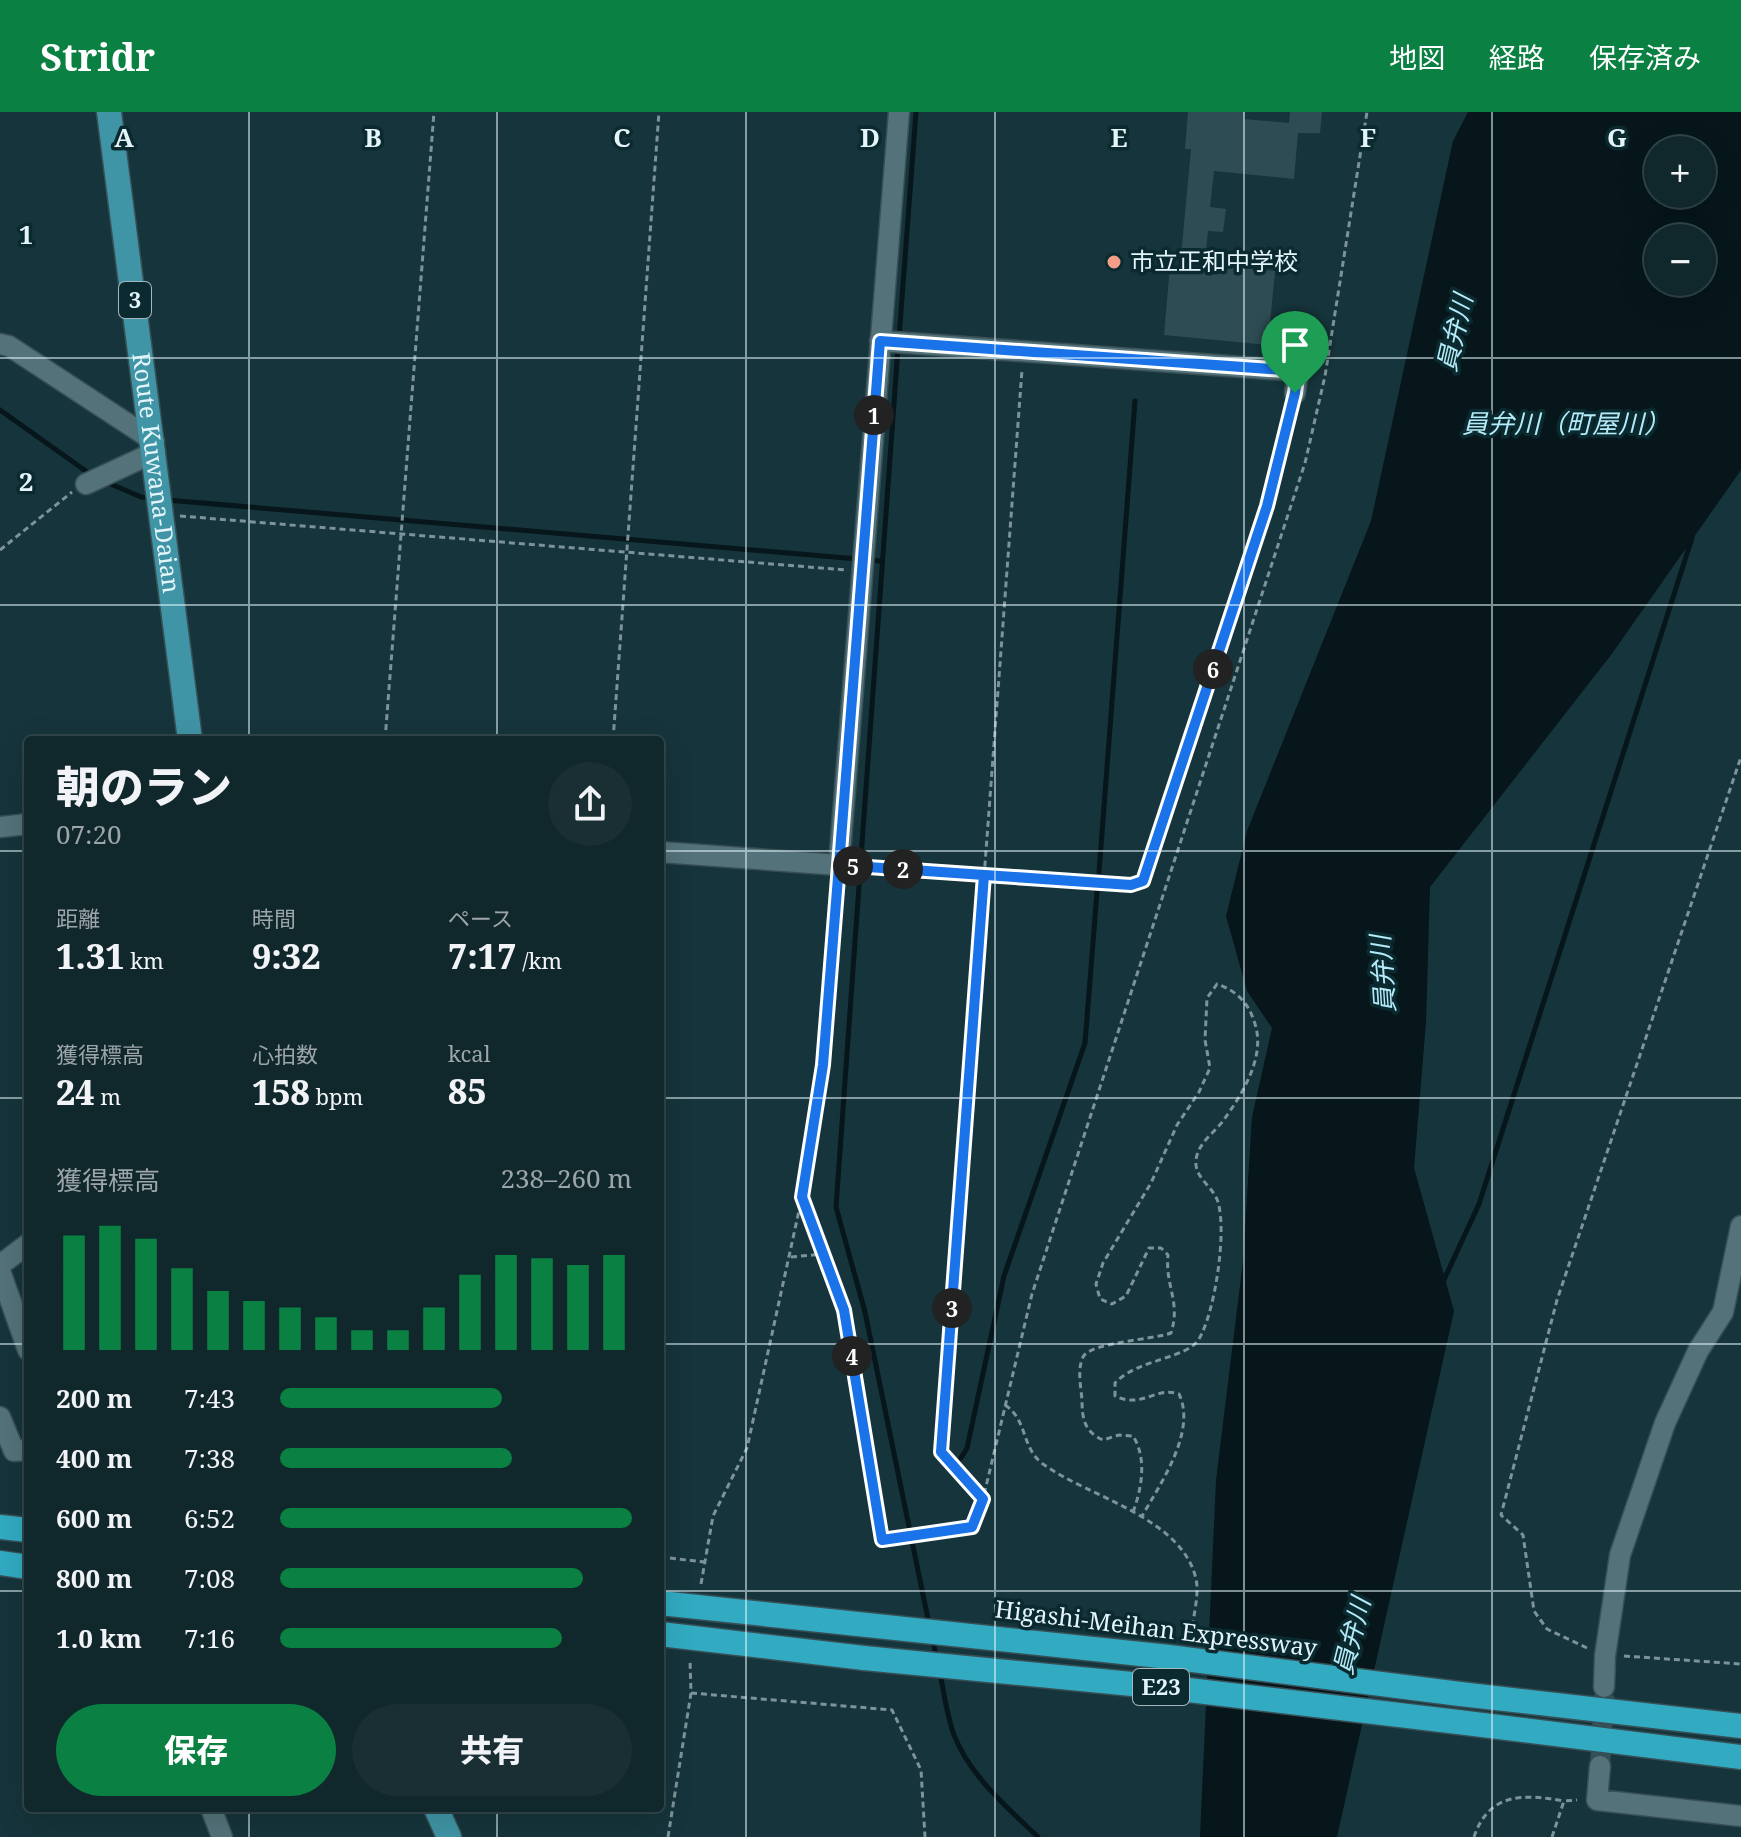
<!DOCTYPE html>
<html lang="ja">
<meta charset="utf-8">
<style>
body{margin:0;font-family:"Noto Serif","Noto Sans JP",serif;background:#192f34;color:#f1f3f6;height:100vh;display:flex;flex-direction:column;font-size:30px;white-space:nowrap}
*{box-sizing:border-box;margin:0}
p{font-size:26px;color:#9ca5a9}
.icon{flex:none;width:44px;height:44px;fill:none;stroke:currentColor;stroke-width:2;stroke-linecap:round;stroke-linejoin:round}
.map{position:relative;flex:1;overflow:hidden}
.details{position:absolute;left:24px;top:624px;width:640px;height:1076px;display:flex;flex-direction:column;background:#10272c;border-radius:8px;box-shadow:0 8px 32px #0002,0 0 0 2px #304448}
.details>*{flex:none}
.tools{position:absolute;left:1644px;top:24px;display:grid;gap:16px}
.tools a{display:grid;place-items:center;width:72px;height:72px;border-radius:50%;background:#10272c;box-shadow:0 8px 32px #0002,0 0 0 2px #304448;font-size:40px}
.pin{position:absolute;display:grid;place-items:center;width:68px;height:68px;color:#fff;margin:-82px -34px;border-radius:50% 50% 50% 0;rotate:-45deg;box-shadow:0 0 8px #0007}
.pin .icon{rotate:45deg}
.km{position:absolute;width:40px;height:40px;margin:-20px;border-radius:50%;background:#222;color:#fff;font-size:22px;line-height:40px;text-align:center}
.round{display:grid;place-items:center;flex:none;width:84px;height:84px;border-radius:42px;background:#192f34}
.headline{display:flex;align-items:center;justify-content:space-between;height:136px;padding:0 32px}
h1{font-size:44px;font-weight:800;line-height:60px}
.figures{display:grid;grid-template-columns:repeat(3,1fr);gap:12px;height:136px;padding:8px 32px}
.figures div{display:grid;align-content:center}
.figures b{font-size:34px;font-weight:800}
.figures small{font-size:22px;font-weight:400}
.figures p{font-size:22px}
.chart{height:224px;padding:16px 32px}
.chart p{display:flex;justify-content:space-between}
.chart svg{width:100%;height:144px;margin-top:8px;stroke:#0b8043;stroke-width:6}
.primary-button{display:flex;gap:16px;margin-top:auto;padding:16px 32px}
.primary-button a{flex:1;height:92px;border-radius:48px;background:#0b8043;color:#fff;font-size:32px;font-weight:800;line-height:92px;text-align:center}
.primary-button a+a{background:#192f34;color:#f1f3f6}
ul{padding:0 32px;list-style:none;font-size:26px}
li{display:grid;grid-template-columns:128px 96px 1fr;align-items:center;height:60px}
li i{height:20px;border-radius:10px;background:#0b8043}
header{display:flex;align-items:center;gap:48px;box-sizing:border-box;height:112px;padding:0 40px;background:#0b8043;color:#fff}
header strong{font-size:38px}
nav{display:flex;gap:44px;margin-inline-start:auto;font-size:28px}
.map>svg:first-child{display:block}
.water{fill:#06161a;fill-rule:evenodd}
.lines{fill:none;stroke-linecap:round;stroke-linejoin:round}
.stream{stroke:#06161a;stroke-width:5}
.building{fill:#2e4c53}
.minor-tunnel{stroke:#355158;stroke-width:20;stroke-dasharray:20 10;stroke-linecap:butt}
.minor-casing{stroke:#374f55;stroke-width:23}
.major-casing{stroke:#374f55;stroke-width:27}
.highway-casing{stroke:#374f55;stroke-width:27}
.path{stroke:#7c9399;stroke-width:3;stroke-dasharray:6 4;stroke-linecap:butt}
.minor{stroke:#537279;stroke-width:20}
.major{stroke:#3f94a5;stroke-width:24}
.highway{stroke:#31aac2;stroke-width:24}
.highway-bridge-casing{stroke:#374f55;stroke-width:27;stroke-linecap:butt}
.highway-bridge{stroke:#31aac2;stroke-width:24}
.route-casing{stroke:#fff;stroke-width:16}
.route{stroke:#1a73e8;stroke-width:10}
.grid{fill:none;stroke:#e4f5fa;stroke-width:2;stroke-opacity:0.55}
.poi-dot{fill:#f49e89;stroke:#0b2a30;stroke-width:3}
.labels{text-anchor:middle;stroke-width:7;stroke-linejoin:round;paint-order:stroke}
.shield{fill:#0b2a30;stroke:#a3b8bd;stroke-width:2}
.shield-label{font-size:22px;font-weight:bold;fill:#e4f5fa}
.poi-label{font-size:24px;fill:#e4f5fa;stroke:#0b2a30;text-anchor:start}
.street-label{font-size:24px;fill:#e4f5fa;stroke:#0b2a30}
.water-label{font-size:26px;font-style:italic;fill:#b4ebf8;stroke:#0b2a30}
.grid-label{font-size:26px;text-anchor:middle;font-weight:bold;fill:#e4f5fa;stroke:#0b2a30;stroke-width:7;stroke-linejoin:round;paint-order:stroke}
</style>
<header>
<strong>Stridr</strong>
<nav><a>地図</a><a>経路</a><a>保存済み</a></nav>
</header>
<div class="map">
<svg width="1741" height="1725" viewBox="0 0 1741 1725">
<rect width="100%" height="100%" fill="#16343b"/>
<!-- water -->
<path class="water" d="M1468,0H1741V358L1611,543L1430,775L1426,910L1414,1056L1454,1199L1337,1725H1200L1216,1368L1243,1149L1252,1005L1272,916L1247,879L1226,804L1247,719L1371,409L1453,29ZM1658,38H1702V82H1658ZM1658,126H1702V170H1658Z"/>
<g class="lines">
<!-- stream -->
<path class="stream" d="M899,226L916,0
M0,298L90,362
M106,370L141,385L153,386
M167,388L858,447
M868,448L882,449
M861,745L898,236
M860,760L836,1095L865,1200L929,1512
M1099,760L1135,289
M1443,1170L1479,1092L1692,426
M961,1346L967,1336L1004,1164L1085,931L1097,780
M932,1526L937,1547
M940,1561C944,1581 947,1604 954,1623C970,1664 1007,1695 1038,1725"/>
</g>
<!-- building -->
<path class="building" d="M1188,0H1245L1244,7L1289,11L1290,0H1322L1320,21H1298L1294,67L1214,59L1210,95L1226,97L1223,120L1208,119L1205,152L1275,159L1268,233L1164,223L1170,154L1180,155L1191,37H1185Z"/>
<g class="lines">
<!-- minor-tunnel -->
<path class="minor-tunnel" d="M1600,1654L1604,1583"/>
<defs>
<path id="minor" d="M880,229L1298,259L1295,281
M0,232L9,234L154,329
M86,372L155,340
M0,715L28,712
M660,740L839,753L899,0
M0,1153L28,1132
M0,1159L28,1238
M0,1305L14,1339L28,1338
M1604,1575L1605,1544L1620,1443L1665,1311L1698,1239L1723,1200L1741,1114
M1600,1654L1597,1688L1741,1704
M211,1696L222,1725"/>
<g id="major">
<path id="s1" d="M109,0L190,628"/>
<path d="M436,1696L449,1725"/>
</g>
<path id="highway" d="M0,1415L28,1418
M0,1451L28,1455
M660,1491L867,1513
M660,1522L864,1546
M1460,1582L1741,1614
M1458,1610L1741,1645"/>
</defs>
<!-- minor casing -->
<use href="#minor" class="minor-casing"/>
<!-- major casing -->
<use href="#major" class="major-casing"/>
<!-- highway casing -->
<use href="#highway" class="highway-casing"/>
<!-- path -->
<path class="path" d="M180,404L846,458
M0,438L72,380
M385,628L434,0
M613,628L659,0
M858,754L1131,773L1143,769L1267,394L1291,298
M802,1085L844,1198L882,1428L972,1415L983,1387L1032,1182L1305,351L1325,264L1367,0
M791,1145L823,1142
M1005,1293C1028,1308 1021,1336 1043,1352C1088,1385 1182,1405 1196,1467C1200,1486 1191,1508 1192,1528
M983,1387L941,1340L1022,258
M1133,1400C1142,1376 1147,1346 1133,1324L1119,1323L1103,1328C1085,1320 1082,1308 1082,1288C1081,1276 1077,1257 1083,1245C1091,1230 1152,1228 1171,1221C1181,1189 1165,1175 1168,1143L1161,1136H1149L1126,1184L1112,1192L1100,1187L1096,1172L1103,1151L1151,1071L1177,1013L1199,980L1210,956L1205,928L1207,886L1217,872C1235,878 1248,890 1254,909C1267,943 1243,981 1223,1009C1213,1022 1198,1031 1196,1048C1194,1066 1213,1074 1218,1090C1227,1120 1215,1200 1199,1227C1187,1247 1137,1247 1115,1271V1284C1143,1297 1155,1274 1179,1282C1197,1320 1160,1372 1141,1406
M660,1445L705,1450
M701,1472L713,1404L747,1336L802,1085L823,953L838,769
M1587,1536L1547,1517L1534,1499L1523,1423L1501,1403L1557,1188L1741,645
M1624,1544L1741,1552
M691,1581L892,1598L921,1658L925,1725
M668,1725L691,1581L690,1548
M1474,1725C1489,1680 1524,1682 1564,1689
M1552,1725L1564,1689L1577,1688"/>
<!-- minor -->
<use href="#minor" class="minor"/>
<!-- major -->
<use href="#major" class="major"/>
<!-- highway -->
<use href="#highway" class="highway"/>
<defs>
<path id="highway-bridge" d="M867,1513L1169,1545L1460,1582
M864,1546L1163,1575L1458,1610"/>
</defs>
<!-- highway-bridge casing -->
<use href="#highway-bridge" class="highway-bridge-casing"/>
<!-- highway-bridge -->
<use href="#highway-bridge" class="highway-bridge"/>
</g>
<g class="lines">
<defs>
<path id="route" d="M1295,281L1298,259L880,229L839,753L984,763L941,1340L983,1387L972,1415L882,1428L844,1198L802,1085L823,953L839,753L1131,773L1143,769L1267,394L1295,281"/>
</defs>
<!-- route casing -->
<use href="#route" class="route-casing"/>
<!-- route -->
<use href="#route" class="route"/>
</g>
<!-- grid -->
<path class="grid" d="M249,0V628M497,0V628M746,0V1725M995,0V1725M1244,0V1725M1492,0V1725M0,246H1741M0,493H1741M0,739H28M660,739H1741M0,986H28M660,986H1741M0,1232H28M660,1232H1741M0,1479H28M660,1479H1741M249,1696V1725M497,1696V1725"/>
<!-- markers -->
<circle class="poi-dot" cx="1114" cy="150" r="8"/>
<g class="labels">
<!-- shield labels -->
<g class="shield">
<rect x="119" y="170" width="32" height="36" rx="6"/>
<rect x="1133" y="1557" width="56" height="36" rx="6"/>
</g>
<g class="shield-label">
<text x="135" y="196">3</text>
<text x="1161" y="1583">E23</text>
</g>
<!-- poi labels -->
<g class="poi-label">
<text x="1130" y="158">市立正和中学校</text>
</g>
<!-- street labels -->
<g class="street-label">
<text dy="8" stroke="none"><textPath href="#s1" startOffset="364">Route Kuwana-Daian</textPath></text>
<text transform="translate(1156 1517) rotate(7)" y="8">Higashi-Meihan Expressway</text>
</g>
<!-- water labels -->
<g class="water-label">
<text transform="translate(1455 221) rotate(-77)" y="9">員弁川</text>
<text x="1566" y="321">員弁川（町屋川）</text>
<text transform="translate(1383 862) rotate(-94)" y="9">員弁川</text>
<text transform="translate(1352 1524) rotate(-76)" y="9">員弁川</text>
</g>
</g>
<g class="grid-label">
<text x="124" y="35">A</text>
<text x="373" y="35">B</text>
<text x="622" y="35">C</text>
<text x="870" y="35">D</text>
<text x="1119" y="35">E</text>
<text x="1368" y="35">F</text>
<text x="1617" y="35">G</text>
<text x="26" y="132">1</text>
<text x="26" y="379">2</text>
</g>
</svg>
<div class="tools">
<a>+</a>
<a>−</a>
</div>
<div class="pin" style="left:1295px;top:281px;background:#1e9e55"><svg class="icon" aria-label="arrive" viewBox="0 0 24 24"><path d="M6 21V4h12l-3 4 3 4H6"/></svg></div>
<b class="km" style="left:874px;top:303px">1</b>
<b class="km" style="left:903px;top:757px">2</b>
<b class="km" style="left:952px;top:1196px">3</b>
<b class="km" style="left:852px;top:1244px">4</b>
<b class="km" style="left:853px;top:754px">5</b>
<b class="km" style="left:1213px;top:557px">6</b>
<section class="details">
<div class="headline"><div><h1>朝のラン</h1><p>07:20</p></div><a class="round"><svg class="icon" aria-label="share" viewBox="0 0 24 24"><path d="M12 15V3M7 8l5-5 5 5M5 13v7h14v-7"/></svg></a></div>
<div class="figures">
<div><p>距離</p><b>1.31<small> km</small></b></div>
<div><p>時間</p><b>9:32</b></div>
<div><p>ペース</p><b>7:17<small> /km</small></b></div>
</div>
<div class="figures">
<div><p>獲得標高</p><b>24<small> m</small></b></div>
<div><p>心拍数</p><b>158<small> bpm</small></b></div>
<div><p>kcal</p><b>85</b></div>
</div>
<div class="chart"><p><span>獲得標高</span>238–260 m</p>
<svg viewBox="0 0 160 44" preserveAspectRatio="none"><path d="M5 44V9M15 44V6M25 44V10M35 44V19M45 44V26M55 44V29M65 44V31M75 44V34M85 44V38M95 44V38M105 44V31M115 44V21M125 44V15M135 44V16M145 44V18M155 44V15"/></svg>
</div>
<ul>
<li><b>200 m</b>7:43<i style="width:63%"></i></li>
<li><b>400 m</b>7:38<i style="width:66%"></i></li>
<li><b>600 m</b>6:52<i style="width:100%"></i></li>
<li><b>800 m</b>7:08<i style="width:86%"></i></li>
<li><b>1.0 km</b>7:16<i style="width:80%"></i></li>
</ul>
<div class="primary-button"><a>保存</a><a>共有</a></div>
</section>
</div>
